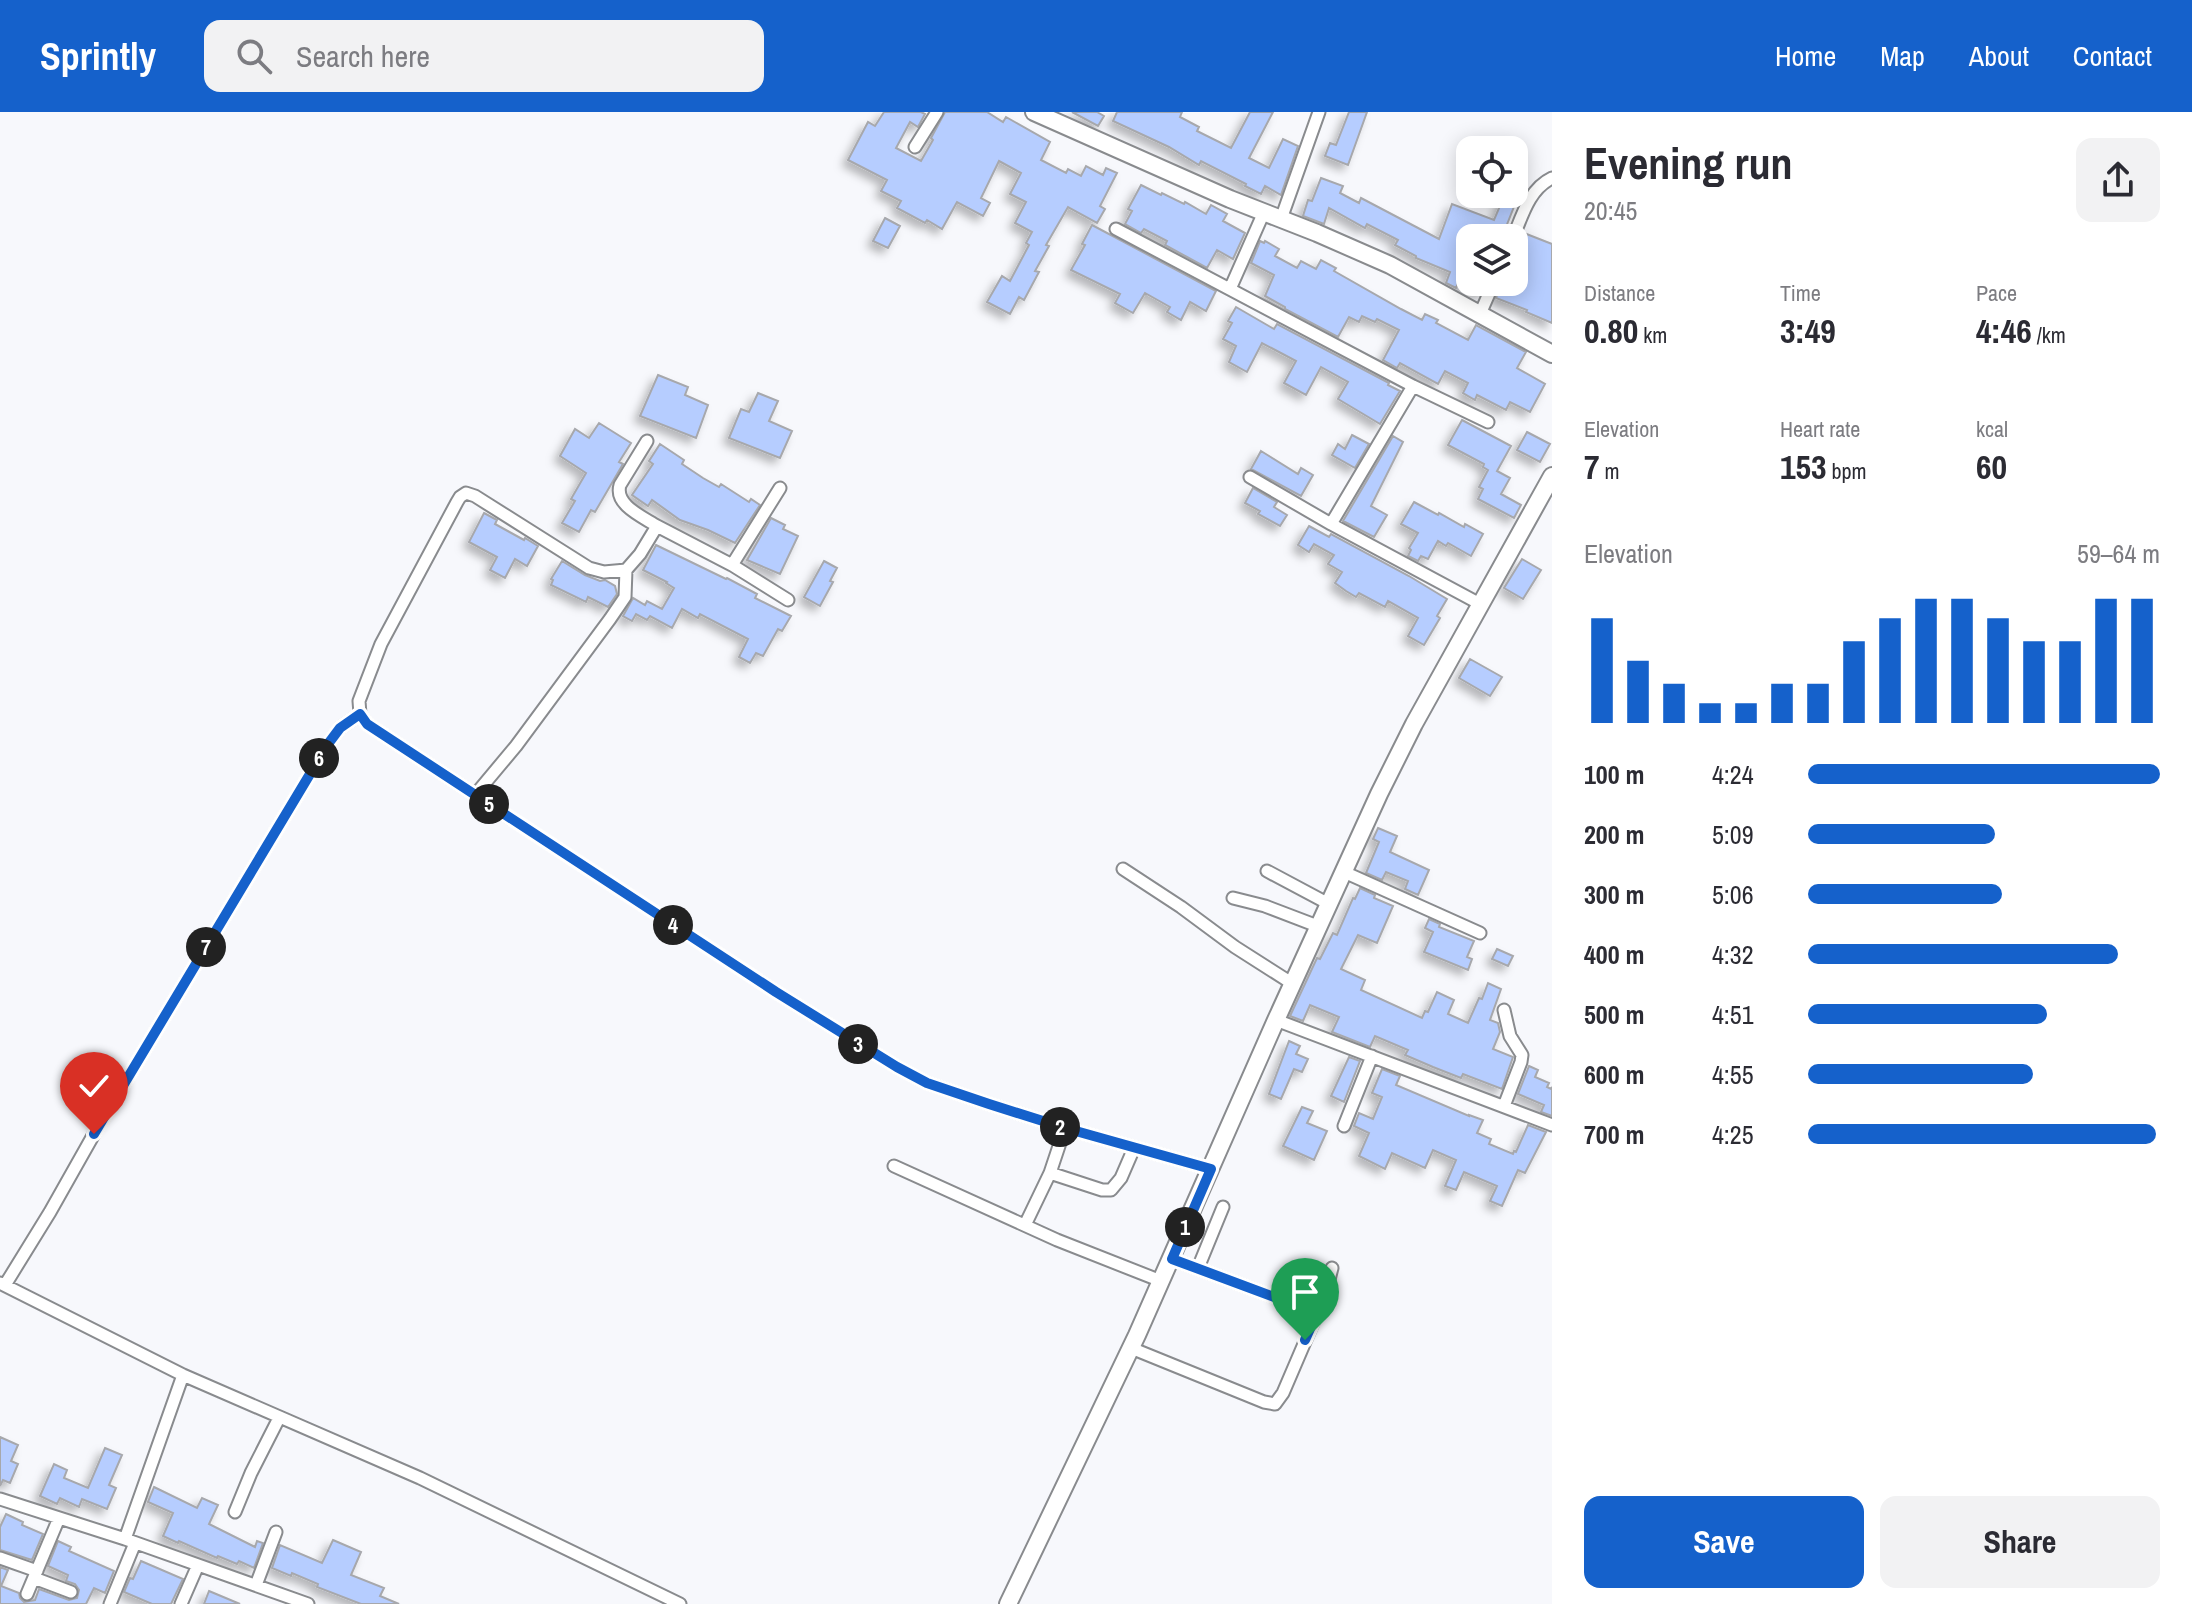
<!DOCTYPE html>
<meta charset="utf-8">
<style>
body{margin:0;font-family:"Archivo Narrow",sans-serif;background:#f2f2f3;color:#2b2b33;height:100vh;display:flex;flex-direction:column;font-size:30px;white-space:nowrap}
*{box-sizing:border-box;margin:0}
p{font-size:26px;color:#7c7c81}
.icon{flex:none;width:44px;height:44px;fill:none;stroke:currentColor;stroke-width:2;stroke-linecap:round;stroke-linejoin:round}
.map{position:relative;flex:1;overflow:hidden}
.details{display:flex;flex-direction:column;background:#fff;width:640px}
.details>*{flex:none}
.buttons{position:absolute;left:1456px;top:24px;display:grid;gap:16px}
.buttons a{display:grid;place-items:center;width:72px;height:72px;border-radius:16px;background:#fff;box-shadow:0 4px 20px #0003;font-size:40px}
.pin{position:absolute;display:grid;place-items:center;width:68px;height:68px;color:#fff;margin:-82px -34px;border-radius:50% 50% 50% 0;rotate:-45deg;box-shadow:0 0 8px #0007}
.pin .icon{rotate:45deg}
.km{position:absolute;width:40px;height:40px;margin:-20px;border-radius:50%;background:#222;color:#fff;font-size:22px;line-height:40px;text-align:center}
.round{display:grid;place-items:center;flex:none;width:84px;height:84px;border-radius:16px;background:#f2f2f3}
.headline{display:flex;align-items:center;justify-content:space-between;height:136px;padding:0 32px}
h1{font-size:44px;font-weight:800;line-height:60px}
.stats{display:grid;grid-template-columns:repeat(3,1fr);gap:12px;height:136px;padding:8px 32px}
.stats div{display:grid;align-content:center}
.stats b{font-size:34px;font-weight:800}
.stats small{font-size:22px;font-weight:400}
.stats p{font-size:22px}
.chart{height:224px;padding:16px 32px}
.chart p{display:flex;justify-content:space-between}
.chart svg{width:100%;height:144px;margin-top:8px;stroke:#1561cb;stroke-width:6}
.cta{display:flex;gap:16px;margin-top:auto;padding:16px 32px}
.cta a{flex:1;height:92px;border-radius:16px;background:#1561cb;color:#fff;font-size:32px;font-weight:800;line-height:92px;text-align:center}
.cta a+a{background:#f2f2f3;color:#2b2b33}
ul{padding:0 32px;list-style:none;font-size:26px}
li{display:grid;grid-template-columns:128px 96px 1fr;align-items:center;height:60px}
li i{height:20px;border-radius:10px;background:#1561cb}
header{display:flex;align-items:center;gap:48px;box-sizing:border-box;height:112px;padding:0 40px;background:#1561cb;color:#fff}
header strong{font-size:38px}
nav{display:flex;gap:44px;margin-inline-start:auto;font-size:28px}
.search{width:560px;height:72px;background:#f2f2f3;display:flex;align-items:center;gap:20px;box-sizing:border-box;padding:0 28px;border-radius:16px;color:#7c7c81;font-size:30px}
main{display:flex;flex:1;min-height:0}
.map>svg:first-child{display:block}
.building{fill:#b6cdff;stroke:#a7a8ac;stroke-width:2;filter:url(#shadow)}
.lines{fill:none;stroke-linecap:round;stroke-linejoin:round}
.street-casing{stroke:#898b8e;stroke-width:15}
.secondary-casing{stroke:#898b8e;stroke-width:20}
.street{stroke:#fff;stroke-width:11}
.secondary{stroke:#fff;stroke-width:16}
.route-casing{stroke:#fff;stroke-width:16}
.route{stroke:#1561cb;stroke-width:10}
</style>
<header>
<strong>Sprintly</strong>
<div class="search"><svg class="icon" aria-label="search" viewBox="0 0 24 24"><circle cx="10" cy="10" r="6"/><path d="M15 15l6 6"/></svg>Search here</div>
<nav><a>Home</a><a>Map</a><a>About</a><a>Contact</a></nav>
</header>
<main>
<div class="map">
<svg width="1552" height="1492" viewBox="0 0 1552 1492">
<defs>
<filter id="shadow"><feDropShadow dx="-5.5" dy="5.5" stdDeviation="4" flood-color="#0004"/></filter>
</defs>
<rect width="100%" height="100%" fill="#f7f8fc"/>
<!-- building -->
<path class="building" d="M884,0H921L925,2L918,15L910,10L896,36L921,49L933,28L931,26L945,0H987L1003,10L1006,5L1050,30L1041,48L1066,61L1068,57L1081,64L1086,54L1103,63L1106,56L1117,61L1100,94L1105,97L1097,111L1068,95L1046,133L1049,134L1035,159L1039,160L1024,188L1019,185L1010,202L987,190L1002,164L1010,169L1029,133L1026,131L1032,120L1015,111L1026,90L1010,82L1021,61L999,49L981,86L990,91L983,104L957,90L942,117L927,108L925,111L897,96L901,89L881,79L887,68L848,48L868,10L875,14Z
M1072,0H1097L1104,4L1098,14Z
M1117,0H1182L1180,5L1199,15L1197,19L1231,36L1250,0H1273L1249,46L1269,56L1283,27L1298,34L1281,83L1265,74L1261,82L1245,74L1246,72L1201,49L1199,53L1169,35L1113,9Z
M1349,0H1367L1348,53L1325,44L1330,31L1336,33Z
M1321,66L1343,74L1340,81L1359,91L1361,86L1439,127L1452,92L1494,108L1505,82H1519L1506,115H1508L1505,126H1470V170H1485L1480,180L1458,171L1456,176L1446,171L1450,160L1416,146V144L1395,133L1398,128L1367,112L1365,116L1329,96L1324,112L1303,104L1308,88L1312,89Z
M1141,73L1161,83L1162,81L1184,92L1185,90L1206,102L1211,93L1227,102L1223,109L1245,121L1233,147L1217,138L1207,156L1165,133L1167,129L1144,117L1141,121L1125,112L1132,99L1128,97Z
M885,106L900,114L888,136L873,129Z
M1092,113L1216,179L1206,199L1190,190L1181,208L1167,200L1170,195L1145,181L1133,201L1115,191L1120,182L1071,158L1085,133L1082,132Z
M1524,121L1552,132V211L1526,200L1527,198L1496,186L1502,170H1514V134L1519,132Z
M1260,129L1264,131L1265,129L1279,137L1275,144L1297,156L1301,149L1316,157L1321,148L1336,156L1334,159L1401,197L1422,208L1425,202L1438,208L1436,211L1468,228L1476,213L1526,240L1517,256L1545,272L1530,300L1510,290L1506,298L1477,283L1475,288L1463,281L1468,271L1445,259L1438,272L1400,251L1397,256L1383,248L1399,218L1377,207L1375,210L1362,204L1359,210L1349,205L1338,225L1285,197V195L1265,184L1274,163L1251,151Z
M1236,195L1274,217L1277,212L1389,271L1388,273L1400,279L1380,312L1338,287L1348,270L1321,255L1306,283L1284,271L1296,249L1262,231L1247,260L1229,250L1236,234L1223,227L1232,211L1228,209Z
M658,263L688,275L685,283L708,293L696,326L640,304Z
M758,281L778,289L769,309L792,319L780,346L729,326L741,297L749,300Z
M1462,308L1511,334L1497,359L1510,366L1501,382L1521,393L1514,406L1478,387L1483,377L1479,375L1488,358L1483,355L1484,352L1448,333Z
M599,311L631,331L619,350L623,352L595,400L591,398L579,420L562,411L575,389L571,387L586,361L560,344L575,317L589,326Z
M1527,320L1550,332L1540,350L1517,338Z
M1352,323L1369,332L1355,356L1332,343L1338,332L1345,337Z
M1393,324L1403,330L1371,394L1387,403L1374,425L1343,409Z
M660,332L684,348L682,352L703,366L719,375L721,372L749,390L751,387L760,393L735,431L708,418L680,408L652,388L648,394L632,383L653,352L649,349Z
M1261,339L1298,362L1301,356L1313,363L1301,384L1251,357Z
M1253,376L1277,390L1274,395L1287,403L1280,414L1258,402L1260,399L1245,391Z
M1414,390L1438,403L1439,401L1464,415L1465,412L1483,422L1471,444L1448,431L1446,434L1438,429L1428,447L1421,444L1418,449L1408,444L1411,438L1409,436L1418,421L1401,412Z
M484,401L497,408L495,412L524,428L525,426L538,434L527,454L515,447L505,466L490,458L497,445L469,430Z
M771,406L785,413L783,417L798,424L780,462L747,448Z
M1309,414L1329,425L1331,422L1409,464L1447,487L1437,504L1440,506L1424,533L1408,524L1418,506L1388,489L1385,495L1359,481L1356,485L1346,479L1335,471L1342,460L1328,452L1334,443L1314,432L1309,440L1298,433Z
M656,433L726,467L727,466L757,482L755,486L791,504L782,519L778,517L763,544L756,541L750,551L739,545L748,527L700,502L698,506L682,497L672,516L650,504L647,508L636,502L632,509L623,504L633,486L645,493L647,489L662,497L674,476L666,471L667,470L643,458Z
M1522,447L1541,458L1523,487L1504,476Z
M562,449L585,463L600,469L605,468L615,474L617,482L608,495L588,485L586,490L551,473L553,468L551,467Z
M824,449L837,456L830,469L833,470L820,494L804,485Z
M1470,547L1502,565L1490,584L1459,566Z
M1378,716L1397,724L1390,740L1429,758L1418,783L1405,777L1408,769L1386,760L1382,768L1366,761L1379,730L1373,727Z
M1360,776L1375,783L1374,786L1393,794L1377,831L1358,823L1341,857L1365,868L1361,878L1422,906L1425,899L1428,900L1437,880L1454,888L1448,902L1468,911L1479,886L1482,887L1488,871L1501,877L1490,908L1498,911L1500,920L1493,937L1513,945L1502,977L1463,962L1461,966L1433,955L1405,943L1408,938L1375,924L1370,935L1332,920L1339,905L1310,893L1303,909L1290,904L1317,846L1320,847L1333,821L1337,823L1353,786L1355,787Z
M1429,807L1440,812L1439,815L1474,829L1467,845L1472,847L1468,858L1424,840L1433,820L1425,816Z
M1497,837L1513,844L1508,854L1492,847Z
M1289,929L1300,934L1296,942L1308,947L1302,960L1294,957L1281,987L1269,982Z
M1349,945L1360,949L1344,990L1331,984Z
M1529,954L1538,958L1535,965L1549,971L1547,975L1551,977L1552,975V1004L1541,1000L1544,993L1518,982Z
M1382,957L1400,964L1396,973L1469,1004V1003L1483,1008L1477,1021L1491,1027L1489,1032L1513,1042L1514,1039L1516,1040L1528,1013L1546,1020L1525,1061L1518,1058L1502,1094L1490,1089L1497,1074L1464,1060L1456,1078L1445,1074L1456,1048L1433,1038L1425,1056L1392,1041L1385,1057L1359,1044L1369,1021L1354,1014L1359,1001L1373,1007L1382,985L1372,981Z
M1302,995L1313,999L1307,1011L1327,1019L1314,1048L1283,1034Z
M0,1325L18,1333L11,1349L18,1352L10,1371L3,1368L0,1374Z
M105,1336L122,1343L109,1373L116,1376L107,1397L82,1387L79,1395L60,1386L57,1392L40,1384L54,1352L67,1358L64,1366L88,1376Z
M154,1375L197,1396L202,1386L218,1393L209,1412L255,1435L257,1429L263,1431L254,1456L239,1449L237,1452L218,1444L217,1446L179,1429L178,1431L163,1424L173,1401L148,1390Z
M6,1402L23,1410L22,1413L43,1422L32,1448L0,1438V1415Z
M333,1428L361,1440L351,1463L384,1476L380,1484L399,1492H361L317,1475L318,1472L292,1461L291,1464L272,1456L280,1433L322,1451Z
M58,1429L71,1435L69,1439L114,1459L105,1481L94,1476L86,1492H0V1455L8,1458L1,1474L19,1481L20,1486L24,1490L35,1488L39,1477L69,1488L77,1486L79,1478L75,1472L66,1469L68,1463L48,1454Z
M141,1449L183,1467L171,1492H152L124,1480L130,1466L133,1467Z
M209,1479L240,1492H204Z"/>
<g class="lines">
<defs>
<path id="street" d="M915,35L937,0
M1281,107L1319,0
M1116,117L1413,274L1488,310
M1513,126C1522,104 1529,77 1552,66
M1230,177L1264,100
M1480,202L1494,170
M647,329L620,373C614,393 643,405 657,414
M1250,365L1331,412L1482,493
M1331,412L1413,274
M732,453L780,376
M788,488L732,453L657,414L640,442L626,458L604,460L589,456L475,384L466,381L460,385L457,390L381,532L359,589L360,602L367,612L776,880L897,955L927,971L989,992L1065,1016L1211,1057
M475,683L516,634L610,507L625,485L626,458
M1123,757L1181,795L1235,835L1293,872
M1267,759L1329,792
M1344,760L1480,821
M1233,786L1265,794L1320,815
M1504,898L1510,924L1522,943L1521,950L1504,994
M1276,908L1552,1013
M1344,1014L1372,944
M894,1054L1057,1128L1161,1169
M1050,1061L1102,1078H1111L1121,1066L1134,1036
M1025,1113L1050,1061L1065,1016
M1172,1147L1317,1201
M1198,1156L1223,1095
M0,1171L183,1263L420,1366L680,1492
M5,1173L50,1100L94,1022L328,632L340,616L360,602
M1131,1236L1264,1290L1275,1292L1283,1281L1325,1183L1332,1156
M0,1387L125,1427L308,1492
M235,1400L251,1361L279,1306
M125,1427L183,1263
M0,1446L37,1459
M34,1466L71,1480
M256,1473L276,1420
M27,1482L59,1406
M110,1492L135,1431
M181,1492L198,1453"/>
<path id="secondary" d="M1034,0L1230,87L1317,121L1390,153L1552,242
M1008,1492L1137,1223L1276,908L1379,682L1414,612L1552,364"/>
</defs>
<!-- street casing -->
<use href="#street" class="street-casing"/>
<!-- secondary casing -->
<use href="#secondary" class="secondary-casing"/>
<!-- street -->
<use href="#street" class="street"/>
<!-- secondary -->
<use href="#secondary" class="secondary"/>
</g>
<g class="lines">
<defs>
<path id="route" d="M94,1022L328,632L340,616L360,602L367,612L776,880L897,955L927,971L989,992L1065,1016L1211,1057L1172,1147L1317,1201L1305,1228"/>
</defs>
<!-- route casing -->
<use href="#route" class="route-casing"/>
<!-- route -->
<use href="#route" class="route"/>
</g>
</svg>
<div class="buttons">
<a><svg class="icon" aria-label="locate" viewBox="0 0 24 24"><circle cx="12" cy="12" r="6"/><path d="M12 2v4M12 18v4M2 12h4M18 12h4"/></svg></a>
<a><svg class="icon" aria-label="layers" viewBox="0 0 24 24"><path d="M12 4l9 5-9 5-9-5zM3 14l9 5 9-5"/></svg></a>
</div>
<div class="pin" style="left:1305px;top:1228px;background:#1e9e55"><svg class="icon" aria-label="arrive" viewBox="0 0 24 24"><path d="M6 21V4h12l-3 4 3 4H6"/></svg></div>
<div class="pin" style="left:94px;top:1022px;background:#d93025"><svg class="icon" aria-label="check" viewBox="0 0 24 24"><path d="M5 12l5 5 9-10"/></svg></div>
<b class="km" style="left:1185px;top:1115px">1</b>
<b class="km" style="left:1060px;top:1015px">2</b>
<b class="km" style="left:858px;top:932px">3</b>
<b class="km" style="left:673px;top:813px">4</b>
<b class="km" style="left:489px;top:692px">5</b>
<b class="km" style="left:319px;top:646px">6</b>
<b class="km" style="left:206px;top:835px">7</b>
</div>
<section class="details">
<div class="headline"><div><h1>Evening run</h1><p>20:45</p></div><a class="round"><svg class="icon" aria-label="share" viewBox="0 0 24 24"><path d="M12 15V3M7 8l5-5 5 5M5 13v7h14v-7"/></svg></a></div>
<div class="stats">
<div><p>Distance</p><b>0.80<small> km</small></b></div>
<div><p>Time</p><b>3:49</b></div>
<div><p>Pace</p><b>4:46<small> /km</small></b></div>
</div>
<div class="stats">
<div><p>Elevation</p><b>7<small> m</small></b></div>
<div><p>Heart rate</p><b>153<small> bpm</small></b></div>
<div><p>kcal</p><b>60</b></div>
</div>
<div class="chart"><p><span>Elevation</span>59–64 m</p>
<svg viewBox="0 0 160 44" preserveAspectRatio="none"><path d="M5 44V12M15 44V25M25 44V32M35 44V38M45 44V38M55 44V32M65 44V32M75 44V19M85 44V12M95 44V6M105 44V6M115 44V12M125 44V19M135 44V19M145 44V6M155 44V6"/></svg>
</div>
<ul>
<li><b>100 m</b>4:24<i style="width:100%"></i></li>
<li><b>200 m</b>5:09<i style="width:53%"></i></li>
<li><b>300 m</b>5:06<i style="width:55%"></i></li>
<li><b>400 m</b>4:32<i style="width:88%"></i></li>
<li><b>500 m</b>4:51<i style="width:68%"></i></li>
<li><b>600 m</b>4:55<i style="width:64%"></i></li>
<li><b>700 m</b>4:25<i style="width:99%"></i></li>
</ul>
<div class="cta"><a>Save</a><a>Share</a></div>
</section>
</main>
